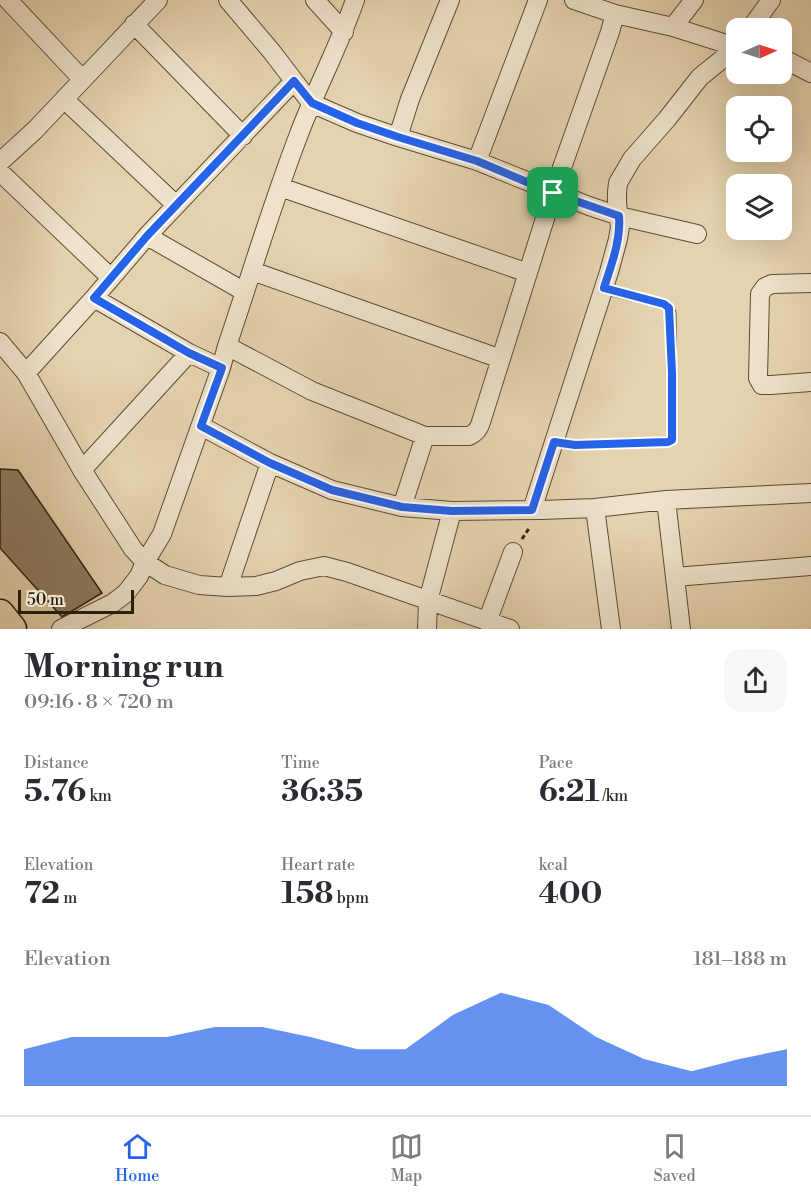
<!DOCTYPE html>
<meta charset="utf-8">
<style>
body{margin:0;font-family:"Libre Bodoni",serif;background:#f7f7f7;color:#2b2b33;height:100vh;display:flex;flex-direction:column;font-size:22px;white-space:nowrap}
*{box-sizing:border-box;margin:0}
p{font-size:20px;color:#7c7c81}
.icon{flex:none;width:33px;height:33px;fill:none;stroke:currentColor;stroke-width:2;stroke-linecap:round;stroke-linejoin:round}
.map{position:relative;height:629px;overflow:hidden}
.side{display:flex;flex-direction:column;background:#fff;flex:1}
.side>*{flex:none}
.needle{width:39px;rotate:87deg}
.controls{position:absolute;left:726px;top:18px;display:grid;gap:12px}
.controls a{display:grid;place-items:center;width:66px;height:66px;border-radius:12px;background:#fff;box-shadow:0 6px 24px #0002;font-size:30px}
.scale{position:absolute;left:18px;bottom:15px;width:116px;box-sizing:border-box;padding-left:6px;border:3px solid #2b1f10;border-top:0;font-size:16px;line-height:21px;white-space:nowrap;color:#2b1f10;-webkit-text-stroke:4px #eee2cb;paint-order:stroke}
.pin{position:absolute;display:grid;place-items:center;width:51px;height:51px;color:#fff;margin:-26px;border-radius:12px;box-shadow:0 3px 9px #0006}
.round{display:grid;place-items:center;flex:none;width:63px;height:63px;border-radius:18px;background:#f7f7f7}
.headline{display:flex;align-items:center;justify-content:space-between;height:102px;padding:0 24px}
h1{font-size:33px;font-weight:800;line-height:45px}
.figures{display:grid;grid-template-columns:repeat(3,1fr);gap:9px;height:102px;padding:6px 24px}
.figures div{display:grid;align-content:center}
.figures b{font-size:30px;font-weight:800}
.figures small{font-size:16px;font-weight:400}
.figures p{font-size:16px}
.chart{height:168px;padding:12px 24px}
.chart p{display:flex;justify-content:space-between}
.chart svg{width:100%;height:108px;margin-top:6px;fill:#2563eb;opacity:.7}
.tabs{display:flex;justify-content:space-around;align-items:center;height:84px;border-top:2px solid #e1e1e2;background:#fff;font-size:16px;color:#7c7c81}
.tabs a{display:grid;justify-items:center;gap:3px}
.tabs .on{color:#2563eb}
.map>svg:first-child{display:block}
.building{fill:#8c7d63;stroke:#2b1f10;stroke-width:1.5}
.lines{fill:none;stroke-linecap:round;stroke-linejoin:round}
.lane-casing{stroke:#5a4c38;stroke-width:11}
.street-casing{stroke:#5a4c38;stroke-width:20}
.primary-casing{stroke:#2b1f10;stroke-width:31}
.path{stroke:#2b1f10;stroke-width:3;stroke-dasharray:4.5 3;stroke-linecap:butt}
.lane{stroke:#eee2cb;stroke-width:9}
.street{stroke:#eee2cb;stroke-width:18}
.primary{stroke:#e5d3af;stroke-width:28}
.route-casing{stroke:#fff;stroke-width:12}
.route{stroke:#2563eb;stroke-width:8}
</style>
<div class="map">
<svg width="811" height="629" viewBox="0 0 811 629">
<rect width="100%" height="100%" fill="#e5d3af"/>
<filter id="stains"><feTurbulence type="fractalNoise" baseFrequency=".00333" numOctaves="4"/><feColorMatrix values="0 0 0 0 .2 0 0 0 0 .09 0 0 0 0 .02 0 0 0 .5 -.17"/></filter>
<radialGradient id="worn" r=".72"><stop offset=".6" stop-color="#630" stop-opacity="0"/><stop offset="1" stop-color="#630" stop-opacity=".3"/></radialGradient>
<!-- building -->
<path class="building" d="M0,469L18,470L102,593L62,617L0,548Z"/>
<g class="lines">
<defs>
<path id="lane" d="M554,442L575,445L668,442L672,440L671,313L669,308L664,304L604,289"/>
<path id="street" d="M8,0L82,79
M228,0L272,52L311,103L357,123L398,137L477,161L589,206L619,216L697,234
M315,0L344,32
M574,0L615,14L673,27L736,47
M134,24L243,136
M673,27L694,0
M751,28L771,0
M782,58L811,73
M64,99L176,205
M398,137L410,99L450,0
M477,161L538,0
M0,162L35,130L158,0
M0,172L110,277
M280,187L528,273
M147,236L245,292
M252,271L501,359
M811,283L772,284L765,287L760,294L758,378L762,385H771L811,382
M94,298L189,353L221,368
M0,342L26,373L82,470L133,549L145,562L165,575L199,585L228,587L256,586L276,581L300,571L324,566L347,572L510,629
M227,346L312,391L425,436H469C476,433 479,429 481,422L553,193L610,32L615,14
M26,373L94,298L147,236L294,81
M201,426L270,463L332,490L402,507L452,511L541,510L595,508L666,500L811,493
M82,470L189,353
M666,500L681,629
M402,507L425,436
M595,508L611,629
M532,510L609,272L618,239L620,227L617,203V192L618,183L622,176L632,159L667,119L700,77L736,48
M675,577L811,566
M228,587L270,463
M487,622L513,552
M61,629L113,603L126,593L139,576L145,562L162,534L221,368L227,346C251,275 272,204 299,134C316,89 339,46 355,0
M427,629L428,601L452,511"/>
<path id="primary" d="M0,614L12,629"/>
</defs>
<!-- lane casing -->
<use href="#lane" class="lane-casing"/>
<!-- street casing -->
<use href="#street" class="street-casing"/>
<!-- primary casing -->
<use href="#primary" class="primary-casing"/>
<!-- path -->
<path class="path" d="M522,539L530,527"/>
<!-- lane -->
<use href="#lane" class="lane"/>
<!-- street -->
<use href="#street" class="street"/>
<!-- primary -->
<use href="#primary" class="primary"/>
</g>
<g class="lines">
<defs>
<path id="route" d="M294,81L312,103L357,123L398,137L477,161L553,193L619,216C621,241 611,265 604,288L664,304L669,308L672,373V440L668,442L575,445L554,442L532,510L452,511L402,507L332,490L270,463L201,426L222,368L189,353L94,298L147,236Z"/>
</defs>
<!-- route casing -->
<use href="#route" class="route-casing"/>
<!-- route -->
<use href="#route" class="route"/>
</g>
<rect width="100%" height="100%" filter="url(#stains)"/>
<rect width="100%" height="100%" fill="url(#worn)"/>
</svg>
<div class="controls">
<a><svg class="needle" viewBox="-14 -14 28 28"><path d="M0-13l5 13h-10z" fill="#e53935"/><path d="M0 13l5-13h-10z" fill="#7c7c81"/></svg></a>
<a><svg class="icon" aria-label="locate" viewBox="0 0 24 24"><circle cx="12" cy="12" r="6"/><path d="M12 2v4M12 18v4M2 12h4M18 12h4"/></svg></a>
<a><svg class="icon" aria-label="layers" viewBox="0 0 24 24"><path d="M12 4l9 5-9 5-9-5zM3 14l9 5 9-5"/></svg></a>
</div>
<div class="scale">50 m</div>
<div class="pin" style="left:553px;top:193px;background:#1e9e55"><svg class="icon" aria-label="arrive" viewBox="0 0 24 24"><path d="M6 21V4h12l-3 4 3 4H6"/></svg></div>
</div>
<section class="side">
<div class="headline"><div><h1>Morning run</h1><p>09:16 · 8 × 720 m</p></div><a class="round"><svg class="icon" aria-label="share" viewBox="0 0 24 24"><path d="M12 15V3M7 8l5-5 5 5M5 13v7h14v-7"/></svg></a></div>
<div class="figures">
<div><p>Distance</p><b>5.76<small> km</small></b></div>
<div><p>Time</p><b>36:35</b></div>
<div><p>Pace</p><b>6:21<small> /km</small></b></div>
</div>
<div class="figures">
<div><p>Elevation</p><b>72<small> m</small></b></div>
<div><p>Heart rate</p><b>158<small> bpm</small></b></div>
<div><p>kcal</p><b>400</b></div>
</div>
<div class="chart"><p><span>Elevation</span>181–188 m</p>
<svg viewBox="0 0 160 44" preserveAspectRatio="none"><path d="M0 44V29L10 24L20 24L30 24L40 20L50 20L60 24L70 29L80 29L90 15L100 6L110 11L120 24L130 33L140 38L150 33L160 29V44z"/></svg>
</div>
</section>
<nav class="tabs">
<a class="on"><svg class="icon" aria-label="home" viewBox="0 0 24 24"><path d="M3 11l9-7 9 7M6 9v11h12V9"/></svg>Home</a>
<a><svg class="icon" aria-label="map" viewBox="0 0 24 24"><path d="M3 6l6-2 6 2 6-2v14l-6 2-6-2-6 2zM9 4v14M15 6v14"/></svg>Map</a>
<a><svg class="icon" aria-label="saved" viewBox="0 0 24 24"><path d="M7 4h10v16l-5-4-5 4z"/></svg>Saved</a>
</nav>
